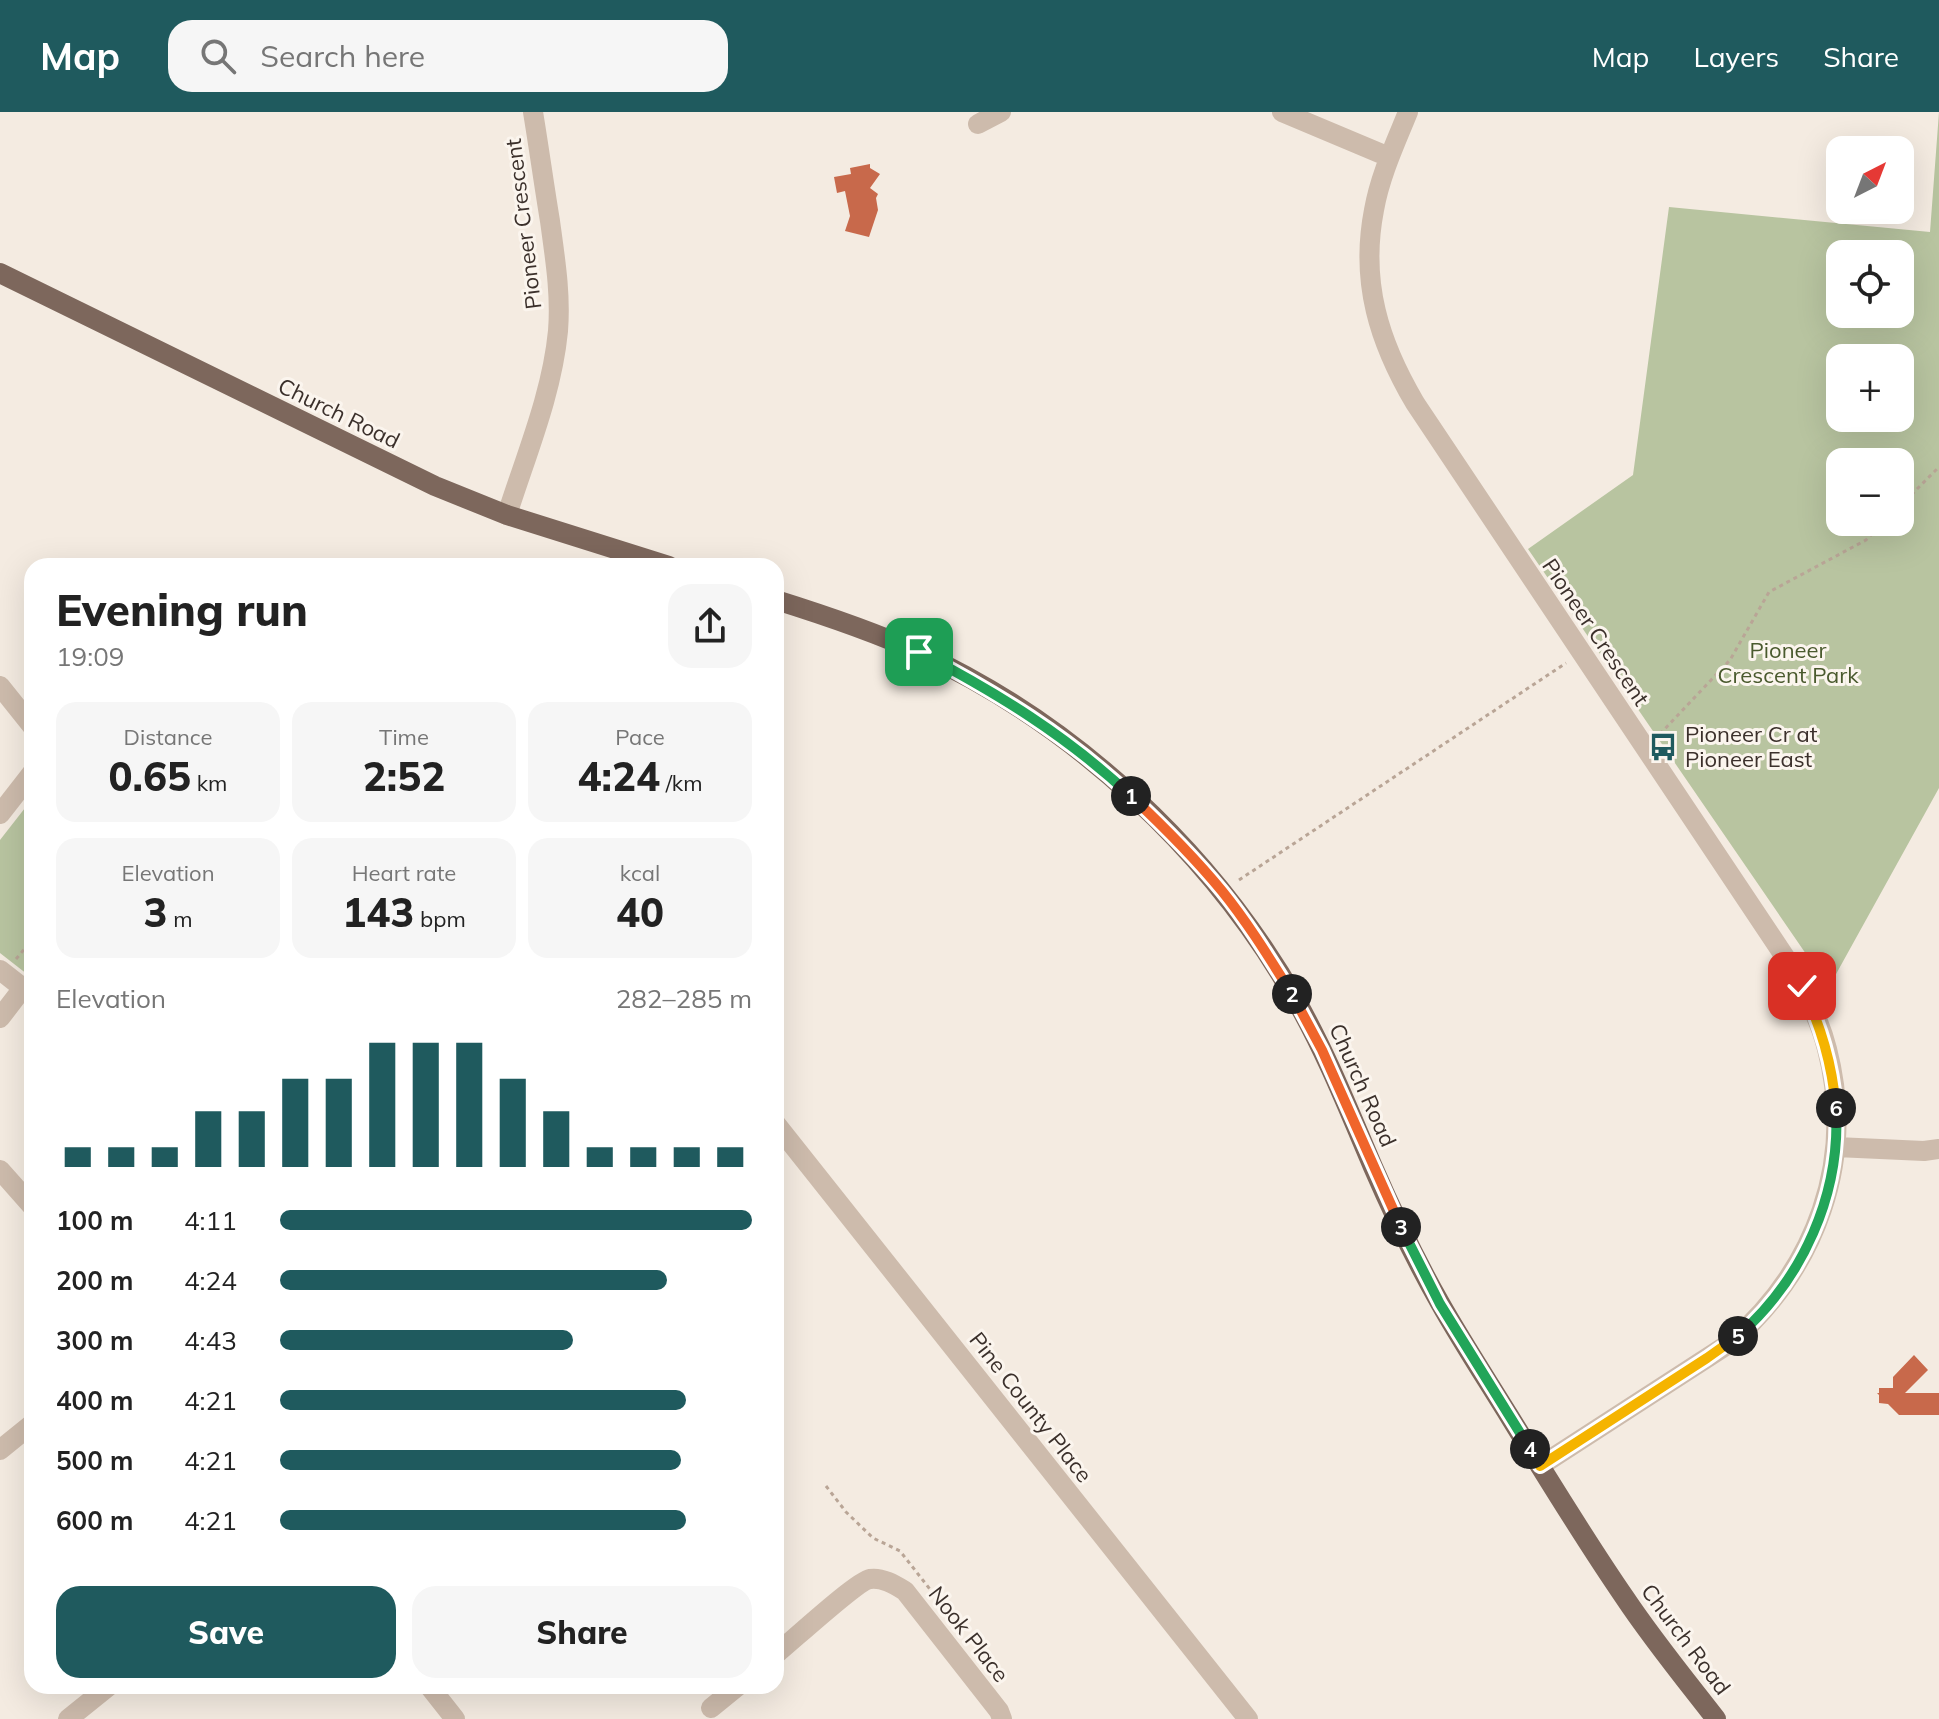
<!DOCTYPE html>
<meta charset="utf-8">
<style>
body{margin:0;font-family:Mulish,sans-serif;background:#f6f6f6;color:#222;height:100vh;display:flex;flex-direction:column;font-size:30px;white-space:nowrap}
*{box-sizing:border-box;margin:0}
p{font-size:26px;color:#767676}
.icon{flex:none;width:44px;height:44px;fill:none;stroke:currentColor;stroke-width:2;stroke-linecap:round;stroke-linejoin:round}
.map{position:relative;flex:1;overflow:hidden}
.drawer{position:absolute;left:24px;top:446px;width:760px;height:1136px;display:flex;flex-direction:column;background:#fff;border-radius:24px;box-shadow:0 8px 32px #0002}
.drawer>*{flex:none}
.needle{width:52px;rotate:42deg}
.controls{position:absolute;left:1826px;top:24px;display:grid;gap:16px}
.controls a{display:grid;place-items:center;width:88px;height:88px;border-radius:16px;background:#fff;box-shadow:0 8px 32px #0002;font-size:40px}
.pin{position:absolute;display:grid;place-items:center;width:68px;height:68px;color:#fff;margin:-34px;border-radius:16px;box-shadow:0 4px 12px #0006}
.km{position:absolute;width:40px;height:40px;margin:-20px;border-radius:50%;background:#222;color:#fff;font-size:22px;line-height:40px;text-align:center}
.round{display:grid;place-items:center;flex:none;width:84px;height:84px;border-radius:24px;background:#f6f6f6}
.summary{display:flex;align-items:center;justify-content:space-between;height:136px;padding:0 32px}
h1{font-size:44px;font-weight:800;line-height:60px}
.stats{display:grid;grid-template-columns:repeat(3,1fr);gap:12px;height:136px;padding:8px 32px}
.stats div{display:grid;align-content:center;border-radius:20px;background:#f6f6f6;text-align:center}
.stats b{font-size:40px;font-weight:800}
.stats small{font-size:22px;font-weight:400}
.stats p{font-size:22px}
.chart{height:224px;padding:16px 32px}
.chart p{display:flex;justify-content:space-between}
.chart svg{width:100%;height:144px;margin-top:8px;stroke:#1f5a5e;stroke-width:6}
.button{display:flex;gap:16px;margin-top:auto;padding:16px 32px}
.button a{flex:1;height:92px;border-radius:24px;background:#1f5a5e;color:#fff;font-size:32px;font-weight:800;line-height:92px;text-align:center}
.button a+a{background:#f6f6f6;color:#222}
ul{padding:0 32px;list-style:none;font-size:26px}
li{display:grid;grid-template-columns:128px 96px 1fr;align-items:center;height:60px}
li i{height:20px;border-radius:10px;background:#1f5a5e}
header{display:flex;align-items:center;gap:48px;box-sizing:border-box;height:112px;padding:0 40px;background:#1f5a5e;color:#fff}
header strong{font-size:38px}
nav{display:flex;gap:44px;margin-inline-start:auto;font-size:28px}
.search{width:560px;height:72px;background:#f6f6f6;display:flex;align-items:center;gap:20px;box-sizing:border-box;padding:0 28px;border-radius:24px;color:#767676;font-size:30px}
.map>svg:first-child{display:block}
.green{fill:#b8c4a0;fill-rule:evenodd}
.building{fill:#c8694b}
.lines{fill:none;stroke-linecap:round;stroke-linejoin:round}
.path{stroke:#b9a596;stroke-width:3;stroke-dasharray:4 4;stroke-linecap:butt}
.minor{stroke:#cdbbac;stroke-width:20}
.major{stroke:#7d675c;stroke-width:20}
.split-1-casing{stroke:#fff;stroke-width:16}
.split-2-casing{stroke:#fff;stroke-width:16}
.split-3-casing{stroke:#fff;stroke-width:16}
.split-4-casing{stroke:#fff;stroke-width:16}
.split-5-casing{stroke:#fff;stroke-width:16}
.split-6-casing{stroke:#fff;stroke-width:16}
.split-7-casing{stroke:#fff;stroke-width:16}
.split-1{stroke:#22a559;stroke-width:10}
.split-2{stroke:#f0652b;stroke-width:10}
.split-3{stroke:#f0652b;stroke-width:10}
.split-4{stroke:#22a559;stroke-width:10}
.split-5{stroke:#f5b400;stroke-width:10}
.split-6{stroke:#22a559;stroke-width:10}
.split-7{stroke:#f5b400;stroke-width:10}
.labels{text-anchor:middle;stroke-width:6;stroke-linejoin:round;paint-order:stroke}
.street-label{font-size:22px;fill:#3b302b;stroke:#fbf5ee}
.park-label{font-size:22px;fill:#4a5a2e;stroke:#fbf5ee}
.poi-label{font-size:22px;fill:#3b302b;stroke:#fbf5ee;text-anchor:start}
</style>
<header>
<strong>Map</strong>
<div class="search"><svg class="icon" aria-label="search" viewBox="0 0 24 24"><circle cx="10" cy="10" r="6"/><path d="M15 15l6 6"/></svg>Search here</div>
<nav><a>Map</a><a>Layers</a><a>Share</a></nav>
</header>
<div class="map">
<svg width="1939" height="1607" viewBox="0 0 1939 1607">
<rect width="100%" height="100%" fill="#f4ebe1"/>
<!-- green -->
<path class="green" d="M1939,0V676L1825,882L1806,842L1528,437L1633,363L1669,95L1930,120ZM1840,142H1900V202H1840ZM1840,246H1900V306H1840ZM1840,350H1900V410H1840Z
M32,687V866L0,841V728Z"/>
<!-- building -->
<path class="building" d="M870,52V56L880,62L870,76L878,82L876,86L878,98L869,125L845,119L850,104L845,79L837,81L834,65L851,62L850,56Z
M1914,1243L1928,1258L1905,1281H1939V1303H1899L1888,1292L1879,1291V1283L1877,1281H1879V1276H1893V1265Z"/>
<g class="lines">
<!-- path -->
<path class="path" d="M1900,394L1939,355
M1660,622L1730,548L1769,480L1866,428L1884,410
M1239,768L1566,551
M16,847L32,828
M826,1374L846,1400L873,1426L900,1439L947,1499"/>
<!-- minor -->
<path class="minor" d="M1282,0L1389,45
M1408,0C1395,32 1380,64 1374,98C1360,170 1379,230 1415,291L1787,848C1803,876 1819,905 1827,937C1856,1049 1816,1157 1730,1231L1540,1354
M978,12L1001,0
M507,403C526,343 552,282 558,219C561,182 555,146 550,109C544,73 539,36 533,0
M0,574L32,614
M0,702L32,661
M0,858L32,883
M0,906L23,876
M776,1012L1248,1607
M1836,1035L1924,1039L1939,1037
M0,1058L32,1094
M0,1338L32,1312
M776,1542C791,1530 857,1469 870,1467C882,1465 895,1473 905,1479L999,1599L1002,1607
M429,1574L455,1607
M711,1596L738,1574
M68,1607L109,1574"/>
<!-- major -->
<path class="major" d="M0,161L435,374L507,403L669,454
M776,488C824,503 872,519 918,540C1075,612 1212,740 1297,890C1327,943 1349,999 1373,1055C1393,1101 1415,1147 1440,1191C1462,1230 1487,1268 1511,1307C1548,1367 1585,1428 1625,1486C1653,1528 1685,1567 1716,1607"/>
</g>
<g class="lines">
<defs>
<path id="split-1" d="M919,540C997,581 1066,623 1131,684"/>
<path id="split-2" d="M1131,684C1163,714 1194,745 1222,779C1248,811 1270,847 1292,882"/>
<path id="split-3" d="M1292,882L1322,938L1401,1115"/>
<path id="split-4" d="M1401,1115L1440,1192L1530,1337"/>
<path id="split-5" d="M1530,1337L1540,1354L1707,1246L1738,1224"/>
<path id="split-6" d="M1738,1224C1803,1167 1841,1082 1836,996"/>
<path id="split-7" d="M1802,874C1821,915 1832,951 1836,996"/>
</defs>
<!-- split-1 casing -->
<use href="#split-1" class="split-1-casing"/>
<!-- split-2 casing -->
<use href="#split-2" class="split-2-casing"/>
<!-- split-3 casing -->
<use href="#split-3" class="split-3-casing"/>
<!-- split-4 casing -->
<use href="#split-4" class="split-4-casing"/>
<!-- split-5 casing -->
<use href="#split-5" class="split-5-casing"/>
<!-- split-6 casing -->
<use href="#split-6" class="split-6-casing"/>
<!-- split-7 casing -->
<use href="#split-7" class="split-7-casing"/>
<!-- split-1 -->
<use href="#split-1" class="split-1"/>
<!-- split-2 -->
<use href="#split-2" class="split-2"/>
<!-- split-3 -->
<use href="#split-3" class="split-3"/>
<!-- split-4 -->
<use href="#split-4" class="split-4"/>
<!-- split-5 -->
<use href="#split-5" class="split-5"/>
<!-- split-6 -->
<use href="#split-6" class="split-6"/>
<!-- split-7 -->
<use href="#split-7" class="split-7"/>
</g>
<!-- icons -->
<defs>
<symbol id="bus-bare" viewBox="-9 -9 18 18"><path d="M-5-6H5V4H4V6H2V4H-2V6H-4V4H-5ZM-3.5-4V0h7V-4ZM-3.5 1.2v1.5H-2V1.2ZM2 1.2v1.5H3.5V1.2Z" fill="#1f5a5e" stroke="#fbf5ee" stroke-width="2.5" paint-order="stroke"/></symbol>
</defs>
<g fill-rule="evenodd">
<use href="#bus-bare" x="1643" y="615" width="40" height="40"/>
</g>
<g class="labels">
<!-- street labels -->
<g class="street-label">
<text transform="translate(523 112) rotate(-97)" y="8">Pioneer Crescent</text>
<text transform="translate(339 301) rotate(26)" y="8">Church Road</text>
<text transform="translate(1596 520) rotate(56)" y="8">Pioneer Crescent</text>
<text transform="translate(1363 973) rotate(66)" y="8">Church Road</text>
<text transform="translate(1031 1295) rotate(52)" y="8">Pine County Place</text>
<text transform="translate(969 1522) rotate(52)" y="8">Nook Place</text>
<text transform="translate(1686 1527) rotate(53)" y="8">Church Road</text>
</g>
<!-- park labels -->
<g class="park-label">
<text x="1788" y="546">Pioneer<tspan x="1788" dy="25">Crescent Park</tspan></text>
</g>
<!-- poi labels -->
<g class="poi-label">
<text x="1685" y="630">Pioneer Cr at<tspan x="1685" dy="25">Pioneer East</tspan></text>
</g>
</g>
</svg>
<div class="controls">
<a><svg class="needle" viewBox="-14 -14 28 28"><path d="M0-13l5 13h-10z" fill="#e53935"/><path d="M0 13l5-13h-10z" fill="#767676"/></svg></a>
<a><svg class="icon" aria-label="locate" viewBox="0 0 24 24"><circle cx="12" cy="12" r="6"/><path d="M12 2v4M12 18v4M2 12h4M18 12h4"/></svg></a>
<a>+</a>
<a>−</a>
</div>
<div class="pin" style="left:919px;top:540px;background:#1e9e55"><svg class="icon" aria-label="arrive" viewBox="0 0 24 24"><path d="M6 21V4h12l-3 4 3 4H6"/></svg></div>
<div class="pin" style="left:1802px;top:874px;background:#d93025"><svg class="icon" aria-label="check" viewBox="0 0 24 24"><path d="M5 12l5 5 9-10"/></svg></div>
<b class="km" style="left:1131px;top:684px">1</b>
<b class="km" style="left:1292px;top:882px">2</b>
<b class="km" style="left:1401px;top:1115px">3</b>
<b class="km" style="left:1530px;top:1337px">4</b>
<b class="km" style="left:1738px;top:1224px">5</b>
<b class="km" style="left:1836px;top:996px">6</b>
<section class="drawer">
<div class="summary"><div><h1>Evening run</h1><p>19:09</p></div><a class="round"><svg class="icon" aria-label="share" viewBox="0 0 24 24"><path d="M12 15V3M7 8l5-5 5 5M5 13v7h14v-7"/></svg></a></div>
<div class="stats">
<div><p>Distance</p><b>0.65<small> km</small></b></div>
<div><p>Time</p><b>2:52</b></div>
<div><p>Pace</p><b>4:24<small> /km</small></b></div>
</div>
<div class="stats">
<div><p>Elevation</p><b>3<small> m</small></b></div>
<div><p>Heart rate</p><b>143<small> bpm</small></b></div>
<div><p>kcal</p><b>40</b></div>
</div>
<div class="chart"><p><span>Elevation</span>282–285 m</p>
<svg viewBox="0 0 160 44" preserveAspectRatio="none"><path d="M5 44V38M15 44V38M25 44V38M35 44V27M45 44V27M55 44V17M65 44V17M75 44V6M85 44V6M95 44V6M105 44V17M115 44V27M125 44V38M135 44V38M145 44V38M155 44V38"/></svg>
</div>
<ul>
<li><b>100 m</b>4:11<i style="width:100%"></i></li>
<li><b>200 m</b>4:24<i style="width:82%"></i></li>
<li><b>300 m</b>4:43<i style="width:62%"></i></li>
<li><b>400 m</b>4:21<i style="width:86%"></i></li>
<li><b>500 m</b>4:21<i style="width:85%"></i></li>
<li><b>600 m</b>4:21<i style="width:86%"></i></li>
</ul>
<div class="button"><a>Save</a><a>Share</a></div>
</section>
</div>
